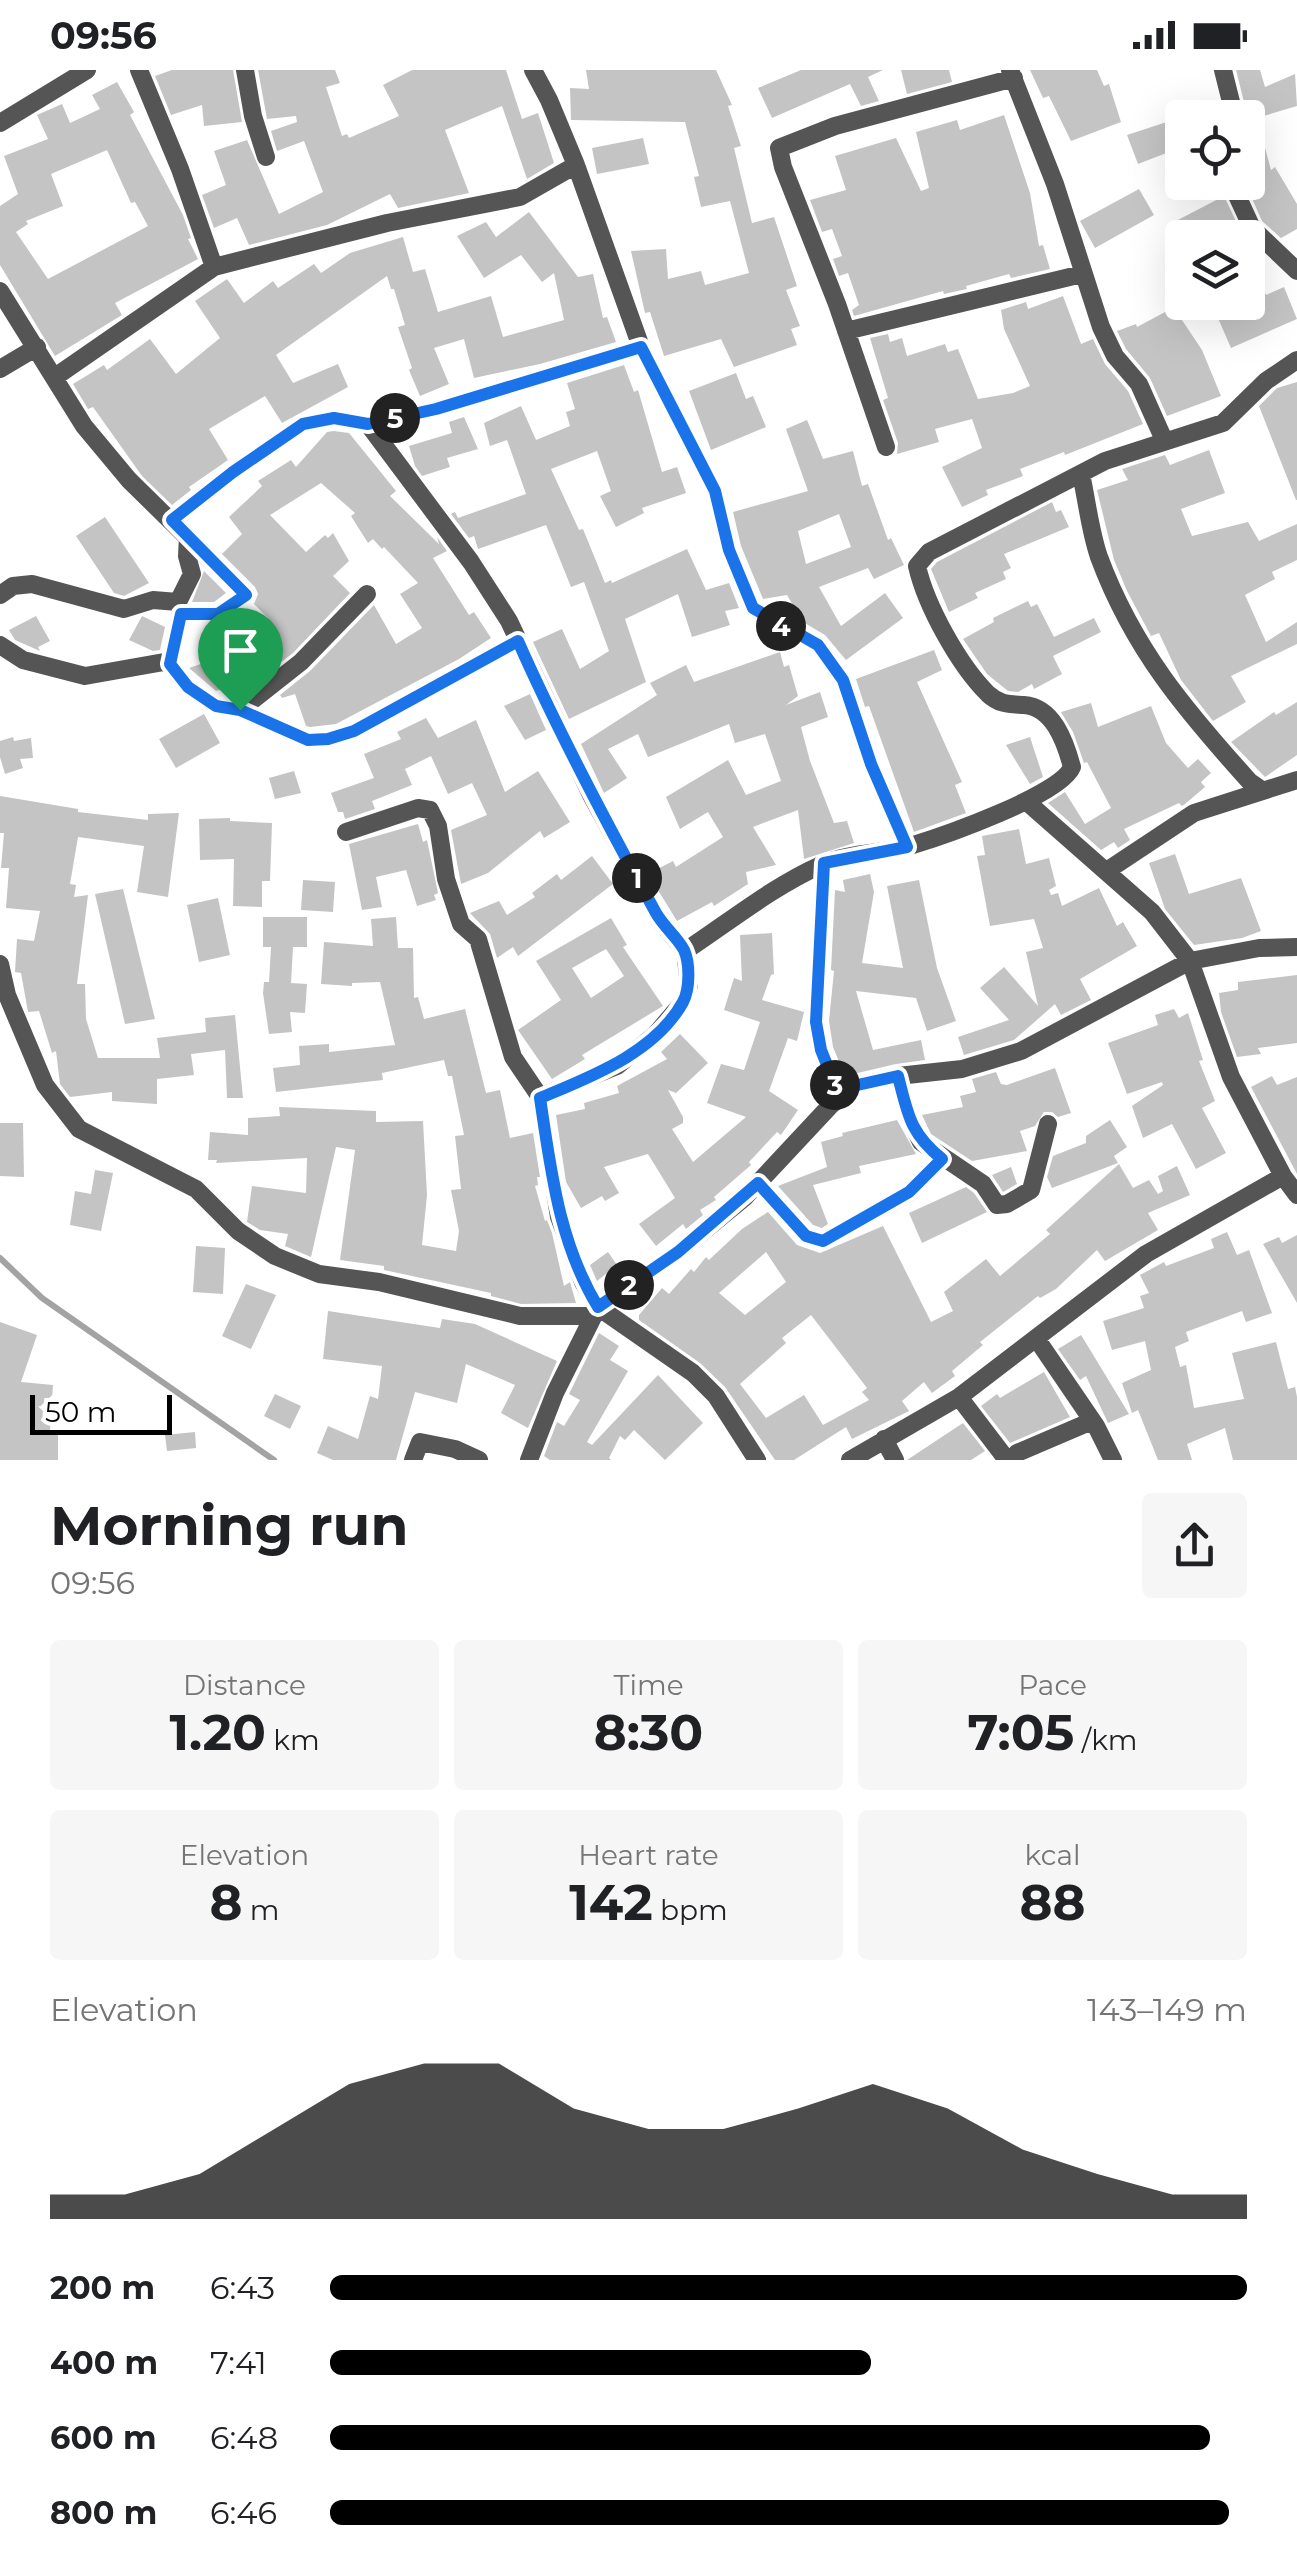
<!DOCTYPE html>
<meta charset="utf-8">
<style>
body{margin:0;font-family:Montserrat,sans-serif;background:#f6f6f6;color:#202124;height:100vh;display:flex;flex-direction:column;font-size:38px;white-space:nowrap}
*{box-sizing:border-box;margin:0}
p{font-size:32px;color:#757577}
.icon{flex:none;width:55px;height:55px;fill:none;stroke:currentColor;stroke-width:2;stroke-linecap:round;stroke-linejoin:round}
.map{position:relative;height:1390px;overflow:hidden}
.details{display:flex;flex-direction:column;background:#fff;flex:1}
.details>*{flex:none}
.buttons{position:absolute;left:1165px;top:30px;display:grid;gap:20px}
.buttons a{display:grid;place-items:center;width:100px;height:100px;border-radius:10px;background:#fff;box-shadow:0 10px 40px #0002;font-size:50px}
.scale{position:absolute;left:30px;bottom:25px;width:142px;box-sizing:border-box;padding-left:10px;border:5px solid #000;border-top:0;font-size:28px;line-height:35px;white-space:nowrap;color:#000;-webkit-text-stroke:8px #fff;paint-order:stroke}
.pin{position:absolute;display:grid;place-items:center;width:85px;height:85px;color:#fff;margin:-102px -42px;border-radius:50% 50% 50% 0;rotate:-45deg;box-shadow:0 0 10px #0007}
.pin .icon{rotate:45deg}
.km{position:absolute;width:50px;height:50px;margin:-25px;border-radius:50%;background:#222;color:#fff;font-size:28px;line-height:50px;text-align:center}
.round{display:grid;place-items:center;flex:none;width:105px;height:105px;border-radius:10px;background:#f6f6f6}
.head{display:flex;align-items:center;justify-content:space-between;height:170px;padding:0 50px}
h1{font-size:55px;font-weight:700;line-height:75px}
.metrics{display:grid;grid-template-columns:repeat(3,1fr);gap:15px;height:170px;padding:10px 50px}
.metrics div{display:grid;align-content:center;border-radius:10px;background:#f6f6f6;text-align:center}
.metrics b{font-size:50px;font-weight:700}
.metrics small{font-size:28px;font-weight:400}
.metrics p{font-size:28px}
.chart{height:280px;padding:20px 50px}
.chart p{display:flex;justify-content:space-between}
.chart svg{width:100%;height:180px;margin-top:10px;fill:#000;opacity:.7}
ul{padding:0 50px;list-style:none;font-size:32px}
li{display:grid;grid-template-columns:160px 120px 1fr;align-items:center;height:75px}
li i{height:25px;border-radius:12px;background:#000}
.status{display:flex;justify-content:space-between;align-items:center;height:70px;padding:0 50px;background:#fff;direction:ltr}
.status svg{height:28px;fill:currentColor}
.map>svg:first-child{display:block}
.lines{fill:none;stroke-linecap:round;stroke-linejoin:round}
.stream{stroke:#a3a3a3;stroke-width:6}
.building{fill:#c4c4c4;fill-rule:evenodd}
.street{stroke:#555;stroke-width:18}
.route-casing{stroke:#fff;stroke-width:20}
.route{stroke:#1a73e8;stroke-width:12}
</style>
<div class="status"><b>09:56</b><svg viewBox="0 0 49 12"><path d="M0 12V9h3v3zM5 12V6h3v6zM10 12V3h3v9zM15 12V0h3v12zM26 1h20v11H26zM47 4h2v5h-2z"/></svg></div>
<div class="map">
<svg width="1297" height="1390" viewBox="0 0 1297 1390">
<rect width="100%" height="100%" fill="#fff"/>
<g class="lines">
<!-- stream -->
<path class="stream" d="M0,1188L42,1228L274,1390"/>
</g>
<!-- building -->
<path class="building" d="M172,0H233L242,52L204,56L202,35L171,45L155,6Z
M258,0H335L340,13L326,17L342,66L347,64L349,68L399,46L383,15L412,0H506L522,49L538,43L554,93L527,109L502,36L445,60L469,123L398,138L390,124L327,155L249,175L237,148L214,158L202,125L226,115L214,81L247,70L279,144L323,122L304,71L277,81L271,61L297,52L296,46L267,49Z
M586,0H716L732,35L728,36L741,76L734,78L752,153L774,147L797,216L786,220L800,256L791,259L797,275L734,297L721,269L664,286L650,242L645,243L631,181L666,179L668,209L701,201L705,215L749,203L730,131L701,137L694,107L699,106L685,52L571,50L570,18L589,19Z
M801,0H883L868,7L879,31L861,36L850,14L772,48L758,18Z
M901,0H949L952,12L907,24Z
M1030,0H1097L1104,16L1109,14L1121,52L1071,71L1049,26L1043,28Z
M1236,0H1260L1265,17L1295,4L1297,36L1257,48L1271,100L1275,97L1297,134V159L1281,168L1262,151L1247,117L1248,48Z
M117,12L134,42L130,45L183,145L191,168L188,169L198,189L115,233L122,245L55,286L0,195V136L18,124L4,86L48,69L37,45L62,34L70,53L100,39L92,25ZM107,80L131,133L135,132L148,156L48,209L16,162L28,154L26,151L63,136L51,104Z
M1004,45L1030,123L1039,176L1043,175L1050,199L1011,208L1009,204L966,216L967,219L944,224L943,221L854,246L852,240L859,235L848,203L839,206L833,189L842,186L832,159L822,162L810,130L846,120L835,86L896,68L921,121L929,118L916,62L957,50L960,60Z
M1182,47V82L1170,86L1169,82L1138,94L1127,65Z
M643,68L649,94L597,104L592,78Z
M1139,119L1154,145L1095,178L1080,151Z
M1224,126L1244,168H1180L1174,152Z
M529,142L578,207L593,204L603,248L607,247L616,272L540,294L474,308L464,269L434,278L449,314L420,326L409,300L412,298L398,257L405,255L394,219H391L387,206L276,285L293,313L338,294L348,317L282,353L265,326L209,359L228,390L189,417L191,420L172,435L142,406L93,337L88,339L73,314L104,295L107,300L150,269L176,304L220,268L195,231L227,209L244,233L273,211L278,218L314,194L321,203L350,183L403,167L413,202L425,199L438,242L491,226L503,267L564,250L554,203L542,212L521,185L484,208L457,166L486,152L496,167Z
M1248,171L1258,181L1250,186L1266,225L1284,217L1297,249L1231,278L1211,232H1248Z
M1063,226L1081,274L1093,269L1105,294L1128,321L1143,354L1065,385L1064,382L1020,399L1023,406L986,420L988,425L962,437L942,397L982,378L972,349L935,359L939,372L897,384L898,373L883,330L888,328L870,268L888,264L890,272L902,268L907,286L945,274L948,282L958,279L978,329L1013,323L1030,316L1004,259L1001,240L1026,232L1028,239Z
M1182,233V250L1202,280L1221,326L1167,346L1150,308L1126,279L1117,261L1136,254L1137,257Z
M624,295L634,322L638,320L662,402L677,397L686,423L642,438L644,443L616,457L600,426L611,421L597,381L551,399L579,460L583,459L605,513L611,510L612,513L687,479L706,520L729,513L739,538L725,541L730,555L692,567L678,524L625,549L646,612L569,649L533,572L562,559L580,599L609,581L584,512L571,517L546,455L478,479L474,466L469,468L451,444L455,442L458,448L526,424L507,370L490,376L484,353L521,336L536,370L570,356L566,342L575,339L567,313Z
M736,303L746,329L753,326L766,357L711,380L689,321Z
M1297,312V430H1296L1259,336L1277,318Z
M464,347L478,379L447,388L450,397L422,406L415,396L409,376L452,363L449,352Z
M807,350L823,389L853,381L862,416L868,414L888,470L891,468L904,495L874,509L868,498L819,517L841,556L885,523L903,548L846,590L825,565L803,552L787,525L763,529L741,476L733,442L808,421L786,359ZM839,444L851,477L806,494L798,461Z
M334,361L349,363L396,421L390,426L439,474L437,467L447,481L433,488L469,545L474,542L491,568L459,589L336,654L310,657L306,656L295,624L282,628L280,625L310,601L374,535L396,574L422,558L400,524L418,513L384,477L382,479L373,469L368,473L351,446L355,443L321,413L270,445L306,482L325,465L328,468L333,463L349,491L333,506L350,523L293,583L250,616L245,610L216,621L189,598L224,586L221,583L252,598L234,579L268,548L254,534L258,524L255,517L222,484L242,464L229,447L262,416L258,411L291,390L296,397L327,362Z
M1209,380L1225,423L1181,439L1192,466L1248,452L1259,471L1297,454V490L1272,502L1275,509L1245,525L1266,572L1297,552V574L1231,606L1246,632L1213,651L1181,610L1159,563L1151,566L1127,521L1114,490L1097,420L1128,410L1122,399L1165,385L1170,395Z
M1052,432L1056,442L1061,440L1069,457L1004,484L1011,498L1003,502L1006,509L975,523L978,528L949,542L931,499L937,492Z
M105,447L149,513L124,526L114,523L76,466Z
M204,501L226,523L214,532H192Z
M1028,531L1031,537L1037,534L1054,567L1094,548L1101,562L1053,586L1062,604L1034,619L1032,614L1018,622L1008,621L987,604L963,569L994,552L993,548Z
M36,546L50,571L38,577L40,581L15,570L9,560Z
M142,546L165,557L160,580L153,581L129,570Z
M934,580L942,600L917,612L962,712L955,715L966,743L914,762L869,636L865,637L856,609Z
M780,582L784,597L789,595L798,626L786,635L820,622L828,647L801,657L810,691L834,753L847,751L854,773L804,789L798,740L753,757L776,795L746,802L748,814L714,836L712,832L677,851L648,804L673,791L676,797L723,767L708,742L680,759L666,727L728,690L746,725L781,711L765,664L735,673L729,654L648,687L638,664L608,679L627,708L604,723L581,674L657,625L650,613L686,595L694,612Z
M530,624L546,660L525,670L504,636Z
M1297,632V685L1265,707L1231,672L1274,642L1276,645Z
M1091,633L1098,657L1151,636L1166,673L1188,698L1198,689L1211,703L1201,712L1205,717L1185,734L1182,736L1179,733L1124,759L1130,770L1118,778L1114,772L1101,780L1048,733L1065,722L1085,754L1111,738L1087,692L1084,693L1073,662L1061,642Z
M204,644L220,673L176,698L159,669Z
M426,648L438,668L476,650L505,722L538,701L570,752L544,768L540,761L488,803L461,814L451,760L487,745L472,713L448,724L431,686L405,699L412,715L372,731L375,739L345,749L343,742H338L331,723L374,708L364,684L401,669L397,662Z
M13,667L14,671L31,668L33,688L20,689L23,698L5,704L0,687V671Z
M1030,667L1043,707L1030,714L1006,675Z
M294,701L301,723L275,729L269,708Z
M0,726L78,739V742L148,750V744L179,743L168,827L137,822L144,776L78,767L70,814L76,815L74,827L88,825L77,914H85L86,949L98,988H160L157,968L206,962L205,948L235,945L243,1028H227L225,980L191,984L194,1005L157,1009V1034L112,1031V1022L70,1027L60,1014L56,981L52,983L39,941L28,942L21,903L15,902L17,869L34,871L40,841L6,838L9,798H1L4,763H0Z
M230,748V751L272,753L270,811H262V837L233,836L234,789L200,790L199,749Z
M418,754L423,772L427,770L438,823L434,825L436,830L417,836L406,800L376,807L382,837L362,840L349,774Z
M1019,759L1026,794L1049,788L1056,816L1049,820L1051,825L1058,823L1062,836L1099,818L1117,856L1123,852L1137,876L1080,909L1091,930L1061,945L1055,934L1014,970L964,985L958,967L1009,950L980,918L1004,897L1038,936L1026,882L1043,878L1034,849L990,856L977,786L985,785L982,766Z
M1175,784L1189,824L1241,808L1261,861L1242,868L1194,875L1165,839L1149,793Z
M592,786L613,814L518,886L513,877L497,888L490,864L470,843L499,831L507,845L535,827L532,823L557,804L561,810Z
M870,804L874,822L862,893L903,898L887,816L919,810L937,898L956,951L927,961L916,928L856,921L873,980L921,970L925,990L896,994L845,1006L833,977L829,951L834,901L831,900L835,820L845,822L843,810Z
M303,810L335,812L333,842L301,840Z
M123,819L155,949L125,954L95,824Z
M218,828L230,885L199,892L187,835Z
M263,847H307V877H293L291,913L307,914L305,943L290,942L292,962L269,964L263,923L264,912H269L271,877H263Z
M396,847L398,878H413L414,928L418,927L424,949L465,939L486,1023L500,1020L510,1068L533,1063L540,1107H537L538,1115L535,1116L545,1151L547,1150L552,1163L564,1216L570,1212L576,1233L521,1234L491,1226V1223L384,1200V1196L340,1190L355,1080L336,1077L311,1187L285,1176L288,1164L260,1160L247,1152L252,1116L306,1123L307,1088L216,1093L217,1090H208L210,1062L248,1065V1048L280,1046L279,1037L376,1041V1052L423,1051L427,1125L422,1175L456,1181L459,1161L451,1120L461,1119L455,1066L464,1065L452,1006H448L444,990L382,1003L383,1010L276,1022L273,998L300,995L299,976L329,974V982L395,975L380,912L352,913V916L321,914L324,872L373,876L371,849Z
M611,848L627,875L623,877L663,936L582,985L585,989L552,1009L518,960L561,930L536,891ZM606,879L624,906L591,928L572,898Z
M772,863L774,904L771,905L762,930L804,942L797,971L788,968L769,1021L798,1040L781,1065L777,1062L749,1092L751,1095L714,1127L716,1130L700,1140L703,1145L686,1159L683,1154L656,1176L639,1154L675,1128L648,1084L604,1097L619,1123L605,1131L602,1126L581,1138L566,1112L556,1045L585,1039L584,1033L619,1023L617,1016L667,989L661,982L680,964L708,993L676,1023L668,1020L683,1047V1053L672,1059L693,1092L746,1047L707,1033L721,994L744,1000L760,952L724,940L734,908L742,911L740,865Z
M1297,905V973L1258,978L1261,984L1237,987L1221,942L1219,923L1238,920V912Z
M1174,939L1179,948L1188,943L1203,990L1199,991L1215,1031L1202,1038L1226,1083L1196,1099L1172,1054L1143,1068L1132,1036L1163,1015L1162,1012L1127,1024L1108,973L1158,955L1155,945Z
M1055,998L1071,1043L1058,1047L1052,1042H1044L1035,1056L1020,1061L1027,1081L972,1091L931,1064L922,1045L963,1037L960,1026L976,1022L972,1009L996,1002L1001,1014L1007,1015Z
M1272,1006L1277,1015L1297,1007V1104L1251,1017Z
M897,1050L916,1084L859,1096L861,1103L813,1115L828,1154L822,1158L813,1155L778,1116L827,1097L821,1072L843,1066L842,1063Z
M1110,1050L1127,1077L1114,1086L1118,1093L1052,1118L1047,1107L1053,1086L1086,1073V1066Z
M0,1053H23L24,1107L0,1106Z
M1119,1094L1133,1118L1149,1110L1158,1124L1163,1121L1158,1106L1177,1096L1190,1125L1148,1143L1158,1160L1105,1191L1097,1180L1056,1219L1040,1228L1038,1226L980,1272L983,1275L952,1301L955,1306L932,1323L924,1312L902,1331L909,1341L852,1369L846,1357L794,1390H775L725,1317L700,1293L639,1250V1245L662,1218L669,1224L691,1199L694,1202L706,1187L709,1190L742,1159L768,1142L797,1175L820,1183L883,1156L931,1252L953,1241L944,1222L986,1189L1000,1206L1050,1164L1046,1160ZM766,1182L786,1212L745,1245L719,1223ZM811,1245L867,1318L862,1322L869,1330L823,1355L804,1325L766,1348L740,1314L786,1273L782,1268Z
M1011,1097L1017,1114L1003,1122L992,1105Z
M95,1100L113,1103L101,1161L70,1155L75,1121L91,1124Z
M966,1117L974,1123L987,1142L922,1173L909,1143Z
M1227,1162L1237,1185L1249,1180L1272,1243L1246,1252L1242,1241L1186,1262L1189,1271L1175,1277L1180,1297L1186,1295L1194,1338L1244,1329L1232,1283L1276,1272L1288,1319L1295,1317L1297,1327V1390H1233L1225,1358L1187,1374L1192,1390H1158L1138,1340L1132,1343L1122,1313L1151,1300L1145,1271L1112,1280L1103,1251L1144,1238L1140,1226L1149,1223L1140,1205L1164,1192L1166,1196L1214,1178L1211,1169Z
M1297,1165V1233L1263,1174L1279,1167L1282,1173Z
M196,1176L225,1178L223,1224L193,1222Z
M608,1182L617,1195L597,1211L590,1195Z
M246,1214L276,1225L251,1279L222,1266Z
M328,1241L440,1258L442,1249L475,1254L557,1291L528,1358L501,1343L515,1315L466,1294L457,1333L415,1322L396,1390H333L317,1383L328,1356L358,1369L370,1326L378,1329L382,1296L323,1289Z
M0,1252L37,1265L21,1312L53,1315L50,1361H58V1390H0Z
M599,1263L619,1276L610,1290L628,1301L587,1372L592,1375L658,1305L703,1353L665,1390L634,1360L625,1370L620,1366L609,1388L611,1390H550L544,1386L557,1352L564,1356L580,1330L569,1324Z
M1081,1265L1089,1278L1129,1344L1108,1353L1086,1306L1080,1310L1058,1279Z
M1044,1302L1070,1347L1010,1373L981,1336L997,1324L1000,1328Z
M275,1324L301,1336L290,1359L264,1346Z
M963,1353L985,1381L971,1390H907Z
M195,1362L196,1378L167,1381L165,1365Z"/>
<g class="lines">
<!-- street -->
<path class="street" d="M139,0L180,99L214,197
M245,0L253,46L266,87
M533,0L549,30L576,95L641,277L715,421L729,480L753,538L818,575L843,610L871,694L907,777
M1010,0L1055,114L1101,257L1115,286L1139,314L1164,370
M1223,0L1235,48
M0,53L87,0
M1235,112L1234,119L1252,158L1297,201
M0,221L84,356L129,410L246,525L218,544H181L170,594
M846,261L1082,204
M0,299L37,277
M55,307L214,197L387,153L520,127L576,95
M368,354L471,492L509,551L591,725L659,849L685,881
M886,377L837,234L783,97L779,78L835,56L1014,8
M1081,404C1087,431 1090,461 1099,487C1133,579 1186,641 1250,712L1263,721
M172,451L233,402L303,354L334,348L368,354L436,339L641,277
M0,525L13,516L32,514L124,539L153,530L178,532L192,504L187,486L188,466
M0,575L23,590L85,606L164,592L170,594L188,617L216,636L240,640L308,670L328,669L354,661L518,571
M240,640L301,592L367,524
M1027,732L1152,842L1190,891L1231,1007L1283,1106L1297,1125
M346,762L418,738L430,740L438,756L446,809L461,854L478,869L513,987L540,1027L559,1147L583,1212L598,1237L693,1303L716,1326L757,1390
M824,793L816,952L821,980L840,1027
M1108,800L1194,743L1297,710
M0,894L7,925L45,1015L79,1059L196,1119L238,1161L275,1186L319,1204L379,1212L520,1246H591
M898,1006L909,1047L921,1072L983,1114L997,1135L1007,1134L1031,1120L1048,1054
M540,1027L617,996L655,965L683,932L689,915L685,881C729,852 772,817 821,795C849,782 881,784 910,776C943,766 1061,725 1072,697C1065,671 1053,637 1024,635C1009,634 1000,635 988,624C959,595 926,536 917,496L929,482L1105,391L1223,353L1266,311L1297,290
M759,1113L806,1166L823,1171L909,1123L942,1089
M1036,1268L1096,1356L1113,1390
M959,1327L1007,1390
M884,1369L895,1390
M413,1390L420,1372L455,1379L479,1390
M529,1390L555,1323L598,1237L678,1182L744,1128L830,1036L853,1016L898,1006L962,999L1021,981L1190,891L1259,878L1297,877
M850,1390L959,1327L1146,1184L1283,1106
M1013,1390L1017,1383L1092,1351"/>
</g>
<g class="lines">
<defs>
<path id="route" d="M641,277L715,421L729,480L753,538L818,575L843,610L871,694L907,777L824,793L816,952L821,980L840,1027L853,1016L898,1006C908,1045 910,1063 942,1089L909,1122L823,1171L806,1166L758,1113L678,1182L598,1237C559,1173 551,1101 540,1028C590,1007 655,983 683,932C690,919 690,893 684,880C677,867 664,857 656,843C607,754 559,664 518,571L354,661L328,669L308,670L240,640L216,636L188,617L170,594L181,544H218L246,525L172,450L233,402L303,354L334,348L368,354L436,339Z"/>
</defs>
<!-- route casing -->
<use href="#route" class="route-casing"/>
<!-- route -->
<use href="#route" class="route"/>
</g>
</svg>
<div class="buttons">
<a><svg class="icon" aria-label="locate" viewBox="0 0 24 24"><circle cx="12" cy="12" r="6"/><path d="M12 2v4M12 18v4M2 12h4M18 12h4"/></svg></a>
<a><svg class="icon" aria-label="layers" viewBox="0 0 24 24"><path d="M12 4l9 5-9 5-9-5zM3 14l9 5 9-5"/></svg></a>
</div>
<div class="scale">50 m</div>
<div class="pin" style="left:240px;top:640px;background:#1e9e55"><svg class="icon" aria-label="arrive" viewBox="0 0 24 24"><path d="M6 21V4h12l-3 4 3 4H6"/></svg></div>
<b class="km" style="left:637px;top:808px">1</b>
<b class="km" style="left:629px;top:1215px">2</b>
<b class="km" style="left:835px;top:1015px">3</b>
<b class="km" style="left:781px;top:556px">4</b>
<b class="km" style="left:395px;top:348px">5</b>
</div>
<section class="details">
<div class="head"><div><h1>Morning run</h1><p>09:56</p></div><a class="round"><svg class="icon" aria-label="share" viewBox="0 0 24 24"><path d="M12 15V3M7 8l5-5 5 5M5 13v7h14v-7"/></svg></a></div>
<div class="metrics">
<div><p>Distance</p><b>1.20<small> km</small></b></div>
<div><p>Time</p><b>8:30</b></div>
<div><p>Pace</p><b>7:05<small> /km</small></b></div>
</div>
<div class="metrics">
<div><p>Elevation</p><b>8<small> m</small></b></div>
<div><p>Heart rate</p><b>142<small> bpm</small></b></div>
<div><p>kcal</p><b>88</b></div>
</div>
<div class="chart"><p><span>Elevation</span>143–149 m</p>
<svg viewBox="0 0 160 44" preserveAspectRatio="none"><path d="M0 44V38L10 38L20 33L30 22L40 11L50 6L60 6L70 17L80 22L90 22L100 17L110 11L120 17L130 27L140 33L150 38L160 38V44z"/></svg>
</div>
<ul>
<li><b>200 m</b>6:43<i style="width:100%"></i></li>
<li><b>400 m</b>7:41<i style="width:59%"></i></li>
<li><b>600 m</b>6:48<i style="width:96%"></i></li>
<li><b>800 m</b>6:46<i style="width:98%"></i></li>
</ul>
</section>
